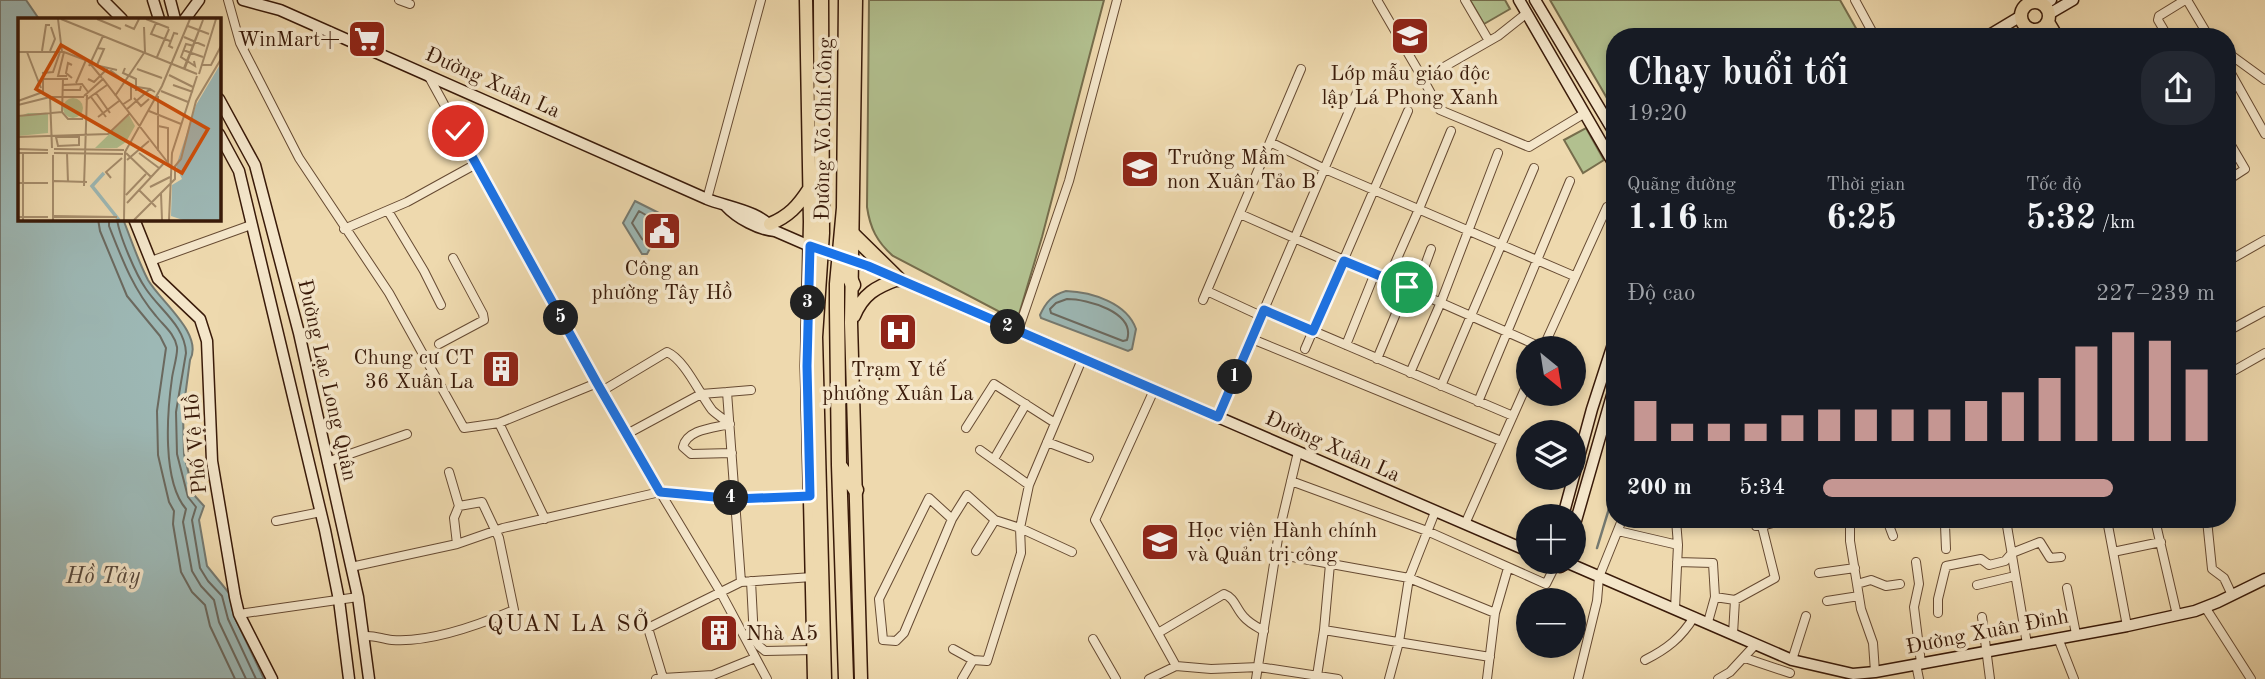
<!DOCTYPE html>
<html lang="vi">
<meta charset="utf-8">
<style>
body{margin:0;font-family:"Old Standard TT",serif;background:#242831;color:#f1f3f6;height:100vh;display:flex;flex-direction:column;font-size:26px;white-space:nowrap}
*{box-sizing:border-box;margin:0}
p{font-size:23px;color:#9ea1a6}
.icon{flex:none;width:38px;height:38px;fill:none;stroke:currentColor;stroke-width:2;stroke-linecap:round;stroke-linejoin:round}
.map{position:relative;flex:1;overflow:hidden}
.sheet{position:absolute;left:1606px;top:28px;width:630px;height:500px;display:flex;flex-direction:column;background:#171b24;border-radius:28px;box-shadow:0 4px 10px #0003}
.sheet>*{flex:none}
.needle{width:46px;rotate:150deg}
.controls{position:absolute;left:1516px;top:336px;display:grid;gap:14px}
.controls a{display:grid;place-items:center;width:70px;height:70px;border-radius:50%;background:#171b24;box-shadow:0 4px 10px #0003;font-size:35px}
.pin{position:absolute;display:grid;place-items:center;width:60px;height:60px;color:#fff;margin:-30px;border:4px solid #fff;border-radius:50%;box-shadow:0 2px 7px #0007}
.km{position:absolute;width:35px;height:35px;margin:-18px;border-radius:50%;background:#222;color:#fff;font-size:19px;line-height:35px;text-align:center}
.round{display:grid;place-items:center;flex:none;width:74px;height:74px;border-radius:28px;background:#242831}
.overview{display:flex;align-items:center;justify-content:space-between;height:119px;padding:0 21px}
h1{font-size:38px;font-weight:700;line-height:52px}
.figures{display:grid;grid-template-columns:repeat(3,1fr);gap:10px;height:119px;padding:7px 21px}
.figures div{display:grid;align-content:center}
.figures b{font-size:35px;font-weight:700}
.figures small{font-size:19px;font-weight:400}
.figures p{font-size:19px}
.chart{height:196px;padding:14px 21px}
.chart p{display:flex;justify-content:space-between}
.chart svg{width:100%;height:126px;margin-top:7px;stroke:#c59692;stroke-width:6}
ul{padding:0 21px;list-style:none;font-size:23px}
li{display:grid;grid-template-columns:112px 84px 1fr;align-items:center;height:52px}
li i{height:18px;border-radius:9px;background:#c59692}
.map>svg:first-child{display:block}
.green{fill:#b2c08f;stroke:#766d4c;stroke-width:2}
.water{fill:#9db8b5;stroke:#757970;stroke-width:2}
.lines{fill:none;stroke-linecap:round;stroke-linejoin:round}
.shore{stroke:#6b695f;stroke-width:2}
.stream{stroke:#757970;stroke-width:2.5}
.street-casing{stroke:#664a32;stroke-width:10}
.secondary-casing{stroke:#391a09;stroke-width:13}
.primary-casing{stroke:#391a09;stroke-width:15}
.highway-casing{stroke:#391a09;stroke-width:17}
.street{stroke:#f4e6ca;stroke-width:8}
.secondary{stroke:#f4e6ca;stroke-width:10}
.primary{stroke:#eed9ae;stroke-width:12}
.highway{stroke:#eed9ae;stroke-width:14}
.route-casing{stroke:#fff;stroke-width:14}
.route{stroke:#1a73e8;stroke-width:9}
.labels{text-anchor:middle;stroke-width:7;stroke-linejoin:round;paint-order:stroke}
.poi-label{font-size:21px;fill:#391a09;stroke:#f4e6ca}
.street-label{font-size:21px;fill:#391a09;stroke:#f4e6ca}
.water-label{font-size:23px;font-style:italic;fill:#57493d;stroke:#f4e6ca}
.neighbourhood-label{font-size:23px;letter-spacing:2px;fill:#391a09;stroke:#f4e6ca}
.inset-river{fill:none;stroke:#9db8b5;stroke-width:3.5}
.inset-road{fill:none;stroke:#a68d6c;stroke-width:2}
.view{fill:#ce500c;fill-opacity:0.15;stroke:#ce500c;stroke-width:3.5}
.inset-edge{fill:none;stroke:#391a09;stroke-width:3.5}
</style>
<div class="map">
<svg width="2265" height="679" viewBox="0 0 2265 679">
<rect width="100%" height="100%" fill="#eed9ae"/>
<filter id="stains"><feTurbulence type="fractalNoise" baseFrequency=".00286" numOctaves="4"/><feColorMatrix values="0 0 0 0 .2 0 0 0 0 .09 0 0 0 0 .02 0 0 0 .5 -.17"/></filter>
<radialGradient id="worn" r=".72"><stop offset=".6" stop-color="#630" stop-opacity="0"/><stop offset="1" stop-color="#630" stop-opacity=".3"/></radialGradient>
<!-- green -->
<path class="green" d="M869,0H1104L1042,237L1017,321L893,256C877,242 870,228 867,207Z
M1470,0H1505L1510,9L1484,24Z
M1550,0H1840L1861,37H1615V112Z
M1586,128L1604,160L1583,173L1564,140Z"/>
<!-- water -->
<path class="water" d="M0,0H26L39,19H19V219H123C131,239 138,261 148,280C160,301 204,334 190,360L183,412L184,454L194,495L204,506L199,520L207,566L229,593L234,616L264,679H0Z
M635,201L667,217L647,254H642L623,223Z
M1066,291C1092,292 1127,303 1136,329L1132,349L1128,351L1041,318L1040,315C1046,302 1052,295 1066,291Z"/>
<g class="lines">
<!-- shore -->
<path class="shore" d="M639,211L656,221L645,241L642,239L632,223Z
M98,219L100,231L127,296L160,336L166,348L157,411L158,455L169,502L174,511L173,524L181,572L192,592L205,605L210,626L235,679
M109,219V226C122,259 133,289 156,316C163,325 175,334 177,347C178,354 173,370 172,378C167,413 162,481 186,509L183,522L192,571L201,586L214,600L219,622L246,679
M117,219C119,235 136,275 146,289C160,310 185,326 186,353L176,412L177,454L188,497L196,507L192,520L200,568L208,581L222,596L228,619L256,679
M1067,299C1087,299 1136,312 1127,340L1123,341L1051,313L1050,309L1056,303Z"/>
<!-- stream -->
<path class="stream" d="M1597,548L1615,489"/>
<defs>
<path id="street" d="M228,0L240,43L299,158L389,293L464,428L499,423L597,383
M399,0L410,4
M1377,0L1423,79
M1465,0L1489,41
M1855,0L1875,37
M2187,0L2209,37
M1527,13L1498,36L1423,79L1440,110L1529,147L1585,113
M2168,37L2158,20L2159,16L2185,0
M2228,53L2265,80
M2228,68L2265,134
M428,75L597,383L660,492L721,593L767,679
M2228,140L2245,169L2228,180
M1270,142L1325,169L1574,276
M707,199L761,0
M388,211L424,271L441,305
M1240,214L1543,348L1607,207
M344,229L407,202L476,164
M151,261L251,225
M2228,261L2265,240
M1388,279L1419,209L1451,131
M1416,290L1431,249
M1207,291L1261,316
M1203,300L1301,69
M1264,310L1513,416
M1018,331L1069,181L1117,0
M2228,331L2265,311
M1252,339L1501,441
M439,344L484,320L483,314L453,258
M1346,345L1375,273
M1305,349L1408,111
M1377,359L1407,287
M1410,373L1441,302L1498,153
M2228,374L2265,353
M1441,386L1534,168
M1154,390L1095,520L1176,666
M602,391L667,352C685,360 699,393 712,410C717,415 724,419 730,424
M727,392L751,390
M1478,402L1570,181
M1218,417L1358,90
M499,423L545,519
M730,424C714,428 687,429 683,447L691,454L732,453
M966,428L994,384L1055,423
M627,434L701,394L727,392L741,582
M1047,442L1089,458
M980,450L1029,485
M994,459L1026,404
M327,462L407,434
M449,472L459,506L454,518L457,544
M1291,481L1427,531L1546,584L1555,566
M952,519L904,633L896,641L883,640L879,599L929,498L952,519L967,495L995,520L1020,528L1072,552
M1850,520V541L1861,609L1873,643L1875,672
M1887,520L1893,536
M2006,520L2027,644
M2107,520L2127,626
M2155,520L2177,615
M2207,520L2212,569L2224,578L2232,595
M276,521L321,512
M2006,523L2023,520
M1465,524L1528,382
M1762,526L1773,523L1772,520
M1618,531L1678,545
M1946,549L1945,525L1955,520
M976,551L995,520
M2113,552L2161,542
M1276,554L1409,578L1495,613
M1677,562L1713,563L1715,597L1708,622
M1916,562L1919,584L1914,607L1921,663
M351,567L457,544L503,528L660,492L735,499L810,496
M1819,573L1855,568
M751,581L754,639L759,646L765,651L814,650
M1857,584L1871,580L1886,586L1900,584
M1977,585L2015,576
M2067,588L2076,634
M1715,597L1735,600L1775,578L1762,526H1756L1755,520
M1827,601L1859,596
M2205,607L2251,679
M1675,609L1678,545L1676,520
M1938,613V599L1946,566L1981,559L1989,565L2005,561L2012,553L2040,542L2050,558L2061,557
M239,614L358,597
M1982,617L1990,679
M1324,630L1490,657
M1158,633L1224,594C1235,598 1236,609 1244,617C1249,623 1257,627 1264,631
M1733,634L1735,600
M365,636C374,635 382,639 392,640C430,643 479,625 514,610L499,538L482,502L459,506
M2058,638L2074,679
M1093,639L1116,679
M953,649L973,660
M1745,658L1790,673
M1645,660C1667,649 1681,638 1694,617
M1792,660L1806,616
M1916,664L1919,679
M1317,676L1324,630L1330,564
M663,678L713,675L755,658
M656,679L663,678L648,628L741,582L812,577
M962,679L973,660L987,661L1021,553L1020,528L1029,485L1083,357
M1149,679L1176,666L1211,669L1259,667L1338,679
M1256,679L1279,532L1298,452
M1389,679L1399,642L1409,578L1435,512
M1487,679L1495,613L1508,568
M1578,679L1597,601L1599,577L1622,520
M1718,679L1730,672L1755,645"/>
<path id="secondary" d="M103,0L122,19
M153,0L159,19
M170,0L175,19
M243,0L280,10L707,199C727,207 762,211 774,231
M1519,0L1615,166
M1535,0L1615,134
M2043,4L2051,0
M2049,14L2073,0
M185,19L199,0
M1986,37L2021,16
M2017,37L2030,29
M219,99L255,165L299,333L358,597L369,679
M219,134L239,171L325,530L339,600L349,679
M726,206C737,218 759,230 775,231L821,251L868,266L1528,551
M134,219L158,279L200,319L207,341L212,461L235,597L239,614L272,679
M1563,516L1592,409L1615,338
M1573,531L1615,385
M1548,562L1552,565L1560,567L1569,562
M1568,563L1792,660L1853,674L1875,672L2127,626L2195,611L2218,602L2265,579"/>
<path id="primary" d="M806,0L810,222L807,366L814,679
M856,0L851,323L861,679
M2021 16a14 14 0 1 1 28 0a14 14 0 1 1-28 0Z
M2048,22L2057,37
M770,224C789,216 798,206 809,189
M854,316C863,294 876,287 898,279"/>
<path id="highway" d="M821,0L822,233L815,337L824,679
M843,225L898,279
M840,257L853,285
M839,465L856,490
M846,679L839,465L837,308V284L844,208L846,0"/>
</defs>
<!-- street casing -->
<use href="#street" class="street-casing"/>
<!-- secondary casing -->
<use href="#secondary" class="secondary-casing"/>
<!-- primary casing -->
<use href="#primary" class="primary-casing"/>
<!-- highway casing -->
<use href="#highway" class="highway-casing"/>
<!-- street -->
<use href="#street" class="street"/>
<!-- secondary -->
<use href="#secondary" class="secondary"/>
<!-- primary -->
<use href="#primary" class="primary"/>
<!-- highway -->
<use href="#highway" class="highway"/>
</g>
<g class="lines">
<defs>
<path id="route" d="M458,131L597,383L660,492L736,499L810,496L807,366L810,246L868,266L1218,417L1264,310L1313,331L1344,261L1407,287"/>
</defs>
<!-- route casing -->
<use href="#route" class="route-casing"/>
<!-- route -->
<use href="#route" class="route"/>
</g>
<!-- icons -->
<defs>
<symbol id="school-square" viewBox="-11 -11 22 22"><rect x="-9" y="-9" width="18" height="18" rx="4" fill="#8f2418" stroke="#f4e6ca"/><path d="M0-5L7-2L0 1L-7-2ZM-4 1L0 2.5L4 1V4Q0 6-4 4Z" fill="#fff"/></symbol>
<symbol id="supermarket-square" viewBox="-11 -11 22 22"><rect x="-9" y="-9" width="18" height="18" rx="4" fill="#8f2418" stroke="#f4e6ca"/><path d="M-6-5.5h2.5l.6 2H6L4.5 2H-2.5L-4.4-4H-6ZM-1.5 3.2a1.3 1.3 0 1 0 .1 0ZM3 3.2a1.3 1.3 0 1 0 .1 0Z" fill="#fff"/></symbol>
<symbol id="civic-square" viewBox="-11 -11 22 22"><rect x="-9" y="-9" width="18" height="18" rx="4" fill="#8f2418" stroke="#f4e6ca"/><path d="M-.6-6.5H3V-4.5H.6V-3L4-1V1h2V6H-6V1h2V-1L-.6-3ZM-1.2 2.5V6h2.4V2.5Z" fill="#fff"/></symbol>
<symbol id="hospital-square" viewBox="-11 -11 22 22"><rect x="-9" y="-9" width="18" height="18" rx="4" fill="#8f2418" stroke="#f4e6ca"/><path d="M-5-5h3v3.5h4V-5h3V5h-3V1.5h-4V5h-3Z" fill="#fff"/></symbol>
<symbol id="building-square" viewBox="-11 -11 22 22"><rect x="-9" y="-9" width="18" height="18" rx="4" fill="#8f2418" stroke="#f4e6ca"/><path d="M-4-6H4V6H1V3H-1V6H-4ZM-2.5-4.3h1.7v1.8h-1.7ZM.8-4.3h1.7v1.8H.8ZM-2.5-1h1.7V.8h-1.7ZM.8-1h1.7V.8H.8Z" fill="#fff"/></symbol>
<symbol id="university-square" viewBox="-11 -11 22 22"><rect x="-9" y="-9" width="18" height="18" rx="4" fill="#8f2418" stroke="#f4e6ca"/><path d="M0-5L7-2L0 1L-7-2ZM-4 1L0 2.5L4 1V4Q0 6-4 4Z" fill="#fff"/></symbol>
</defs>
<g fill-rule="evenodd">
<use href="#school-square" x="1388" y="14" width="44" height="44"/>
<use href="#supermarket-square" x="345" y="17" width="44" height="44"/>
<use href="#school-square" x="1118" y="147" width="44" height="44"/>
<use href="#civic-square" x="640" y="209" width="44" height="44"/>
<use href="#hospital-square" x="876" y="310" width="44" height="44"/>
<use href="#building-square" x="479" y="347" width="44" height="44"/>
<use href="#university-square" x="1138" y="520" width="44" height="44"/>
<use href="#building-square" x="697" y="611" width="44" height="44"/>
</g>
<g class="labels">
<!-- poi labels -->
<g class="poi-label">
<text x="340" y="46" text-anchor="end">WinMart+</text>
<text x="1410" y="80">Lớp mẫu giáo độc<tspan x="1410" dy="24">lập Lá Phong Xanh</tspan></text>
<text x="1167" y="164" text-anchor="start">Trường Mầm<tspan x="1167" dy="24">non Xuân Tảo B</tspan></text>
<text x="662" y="275">Công an<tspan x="662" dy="24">phường Tây Hồ</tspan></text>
<text x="474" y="364" text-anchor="end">Chung cư CT<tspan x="474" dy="24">36 Xuân La</tspan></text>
<text x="898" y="376">Trạm Y tế<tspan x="898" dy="24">phường Xuân La</tspan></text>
<text x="1187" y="537" text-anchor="start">Học viện Hành chính<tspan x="1187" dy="24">và Quản trị công</tspan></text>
<text x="746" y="640" text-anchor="start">Nhà A5</text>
</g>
<!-- street labels -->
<g class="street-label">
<text transform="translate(493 82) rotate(24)" y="7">Đường Xuân La</text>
<text transform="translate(823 129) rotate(-89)" y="7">Đường Võ Chí Công</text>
<text transform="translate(328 380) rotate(77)" y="7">Đường Lạc Long Quân</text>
<text transform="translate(195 444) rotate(-95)" y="7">Phố Vệ Hồ</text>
<text transform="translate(1333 446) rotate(24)" y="7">Đường Xuân La</text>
<text transform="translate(1987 631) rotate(-11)" y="7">Đường Xuân Đỉnh</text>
</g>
<!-- water labels -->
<g class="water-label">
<text x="103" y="583">Hồ Tây</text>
</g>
<!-- neighbourhood labels -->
<g class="neighbourhood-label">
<text x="569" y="631">QUAN LA SỞ</text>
</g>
</g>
<!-- overview -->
<g transform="translate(18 18)">
<rect width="203" height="203" fill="#eed9ae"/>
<path d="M45 90a10 10 0 1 1 20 0a10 10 0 1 1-20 0ZM10,95H30V115L0,118V99ZM111,97L117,108L108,124L99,130H77Z" fill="#b2c08f"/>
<path d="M203,45V202H165L153,198L154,167L164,161L158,148L178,87Z" fill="#9db8b5"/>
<path class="inset-river" d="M86,155L74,168L101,202"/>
<path class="inset-road" d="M40,1L44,34M43,1L179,56M79,1L103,11M128,1L151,10M138,5L133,16L152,23M107,7L116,11L121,1M170,8L191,16M126,9L127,34M166,19L187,28M176,28L168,26L163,39L177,48L176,43M79,30L86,31L79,47M155,30L151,28L156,15L160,16M165,32L185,39M24,33L28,7H32M32,33L37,21L33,9M0,34H46L70,43L84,60M9,34L23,70M46,34L40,58H49M139,39L151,11M77,47L99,52M183,47H193L203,28M71,48L85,18M107,50L105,55L118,61V73M166,50L185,2L167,50M119,51L144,60M92,52L113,68L132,71M24,55L35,54L42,34M181,56L198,1M151,57L175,69M54,60L48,55L50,45L54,47M70,61L76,64L90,50M58,65L68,42M45,67L64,66L70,74M155,67L175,74M45,72H62L63,68M143,73L170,84M78,75L92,95M66,78L85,61L154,150M97,78L126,35M32,79L34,130M34,79H66M73,79L88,99M116,80L123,88L131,81M68,82L89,67M0,83L25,74V61H50M0,87L32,79M104,87L113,81V69M108,92L132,71L137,74M131,93L163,106M44,94L45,61M0,98L44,94L50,101H65M80,99L101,83M140,108L150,110V147M0,119L90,116L111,96M38,119H61V127L40,128ZM0,131L30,132M36,131L106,132M140,133V78M0,135H30M5,135V202M36,135L105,136M49,135L50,164M108,135L133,159M121,135L141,150M35,137V202M109,142L131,123M93,160L88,154L104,140M36,163L69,164M0,165H30M66,168L69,77M132,169L152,159M121,172L138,189M143,175L144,202M108,177L128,156M109,185L147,144M0,199H30M36,199H99L36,198M106,202L107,134L144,68L172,1M116,202L157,161V148L163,141L178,83L203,41M151,202L154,135L179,58"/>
<path class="view" d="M43,27L190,111L164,155L18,71Z"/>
<rect width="203" height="203" class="inset-edge"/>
</g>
<rect width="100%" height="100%" filter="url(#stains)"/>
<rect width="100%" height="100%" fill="url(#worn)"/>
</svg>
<div class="controls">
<a><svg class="needle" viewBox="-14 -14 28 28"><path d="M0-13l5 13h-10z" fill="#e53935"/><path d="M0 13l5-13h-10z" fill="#9ea1a6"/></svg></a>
<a><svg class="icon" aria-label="layers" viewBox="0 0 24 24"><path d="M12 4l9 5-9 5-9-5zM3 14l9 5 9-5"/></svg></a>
<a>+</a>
<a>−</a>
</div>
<div class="pin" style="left:1407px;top:287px;background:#1e9e55"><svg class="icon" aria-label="arrive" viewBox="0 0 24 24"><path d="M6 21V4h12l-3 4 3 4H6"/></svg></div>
<div class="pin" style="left:458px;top:131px;background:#d93025"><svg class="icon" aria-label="check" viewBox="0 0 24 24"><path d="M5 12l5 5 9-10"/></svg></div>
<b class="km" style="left:1235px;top:377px">1</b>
<b class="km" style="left:1008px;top:327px">2</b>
<b class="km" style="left:808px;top:303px">3</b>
<b class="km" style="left:731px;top:498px">4</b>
<b class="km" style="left:561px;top:318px">5</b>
<section class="sheet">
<div class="overview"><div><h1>Chạy buổi tối</h1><p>19:20</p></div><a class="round"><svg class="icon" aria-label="share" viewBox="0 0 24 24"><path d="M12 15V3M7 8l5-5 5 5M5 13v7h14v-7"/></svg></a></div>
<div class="figures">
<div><p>Quãng đường</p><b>1.16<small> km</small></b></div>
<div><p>Thời gian</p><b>6:25</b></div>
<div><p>Tốc độ</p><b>5:32<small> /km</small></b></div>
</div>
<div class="chart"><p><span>Độ cao</span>227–239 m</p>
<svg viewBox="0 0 160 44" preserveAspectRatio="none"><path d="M5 44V30M15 44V38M25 44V38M35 44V38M45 44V35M55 44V33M65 44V33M75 44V33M85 44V33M95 44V30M105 44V27M115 44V22M125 44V11M135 44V6M145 44V9M155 44V19"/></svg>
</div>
<ul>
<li><b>200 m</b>5:34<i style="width:74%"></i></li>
</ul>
</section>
</div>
